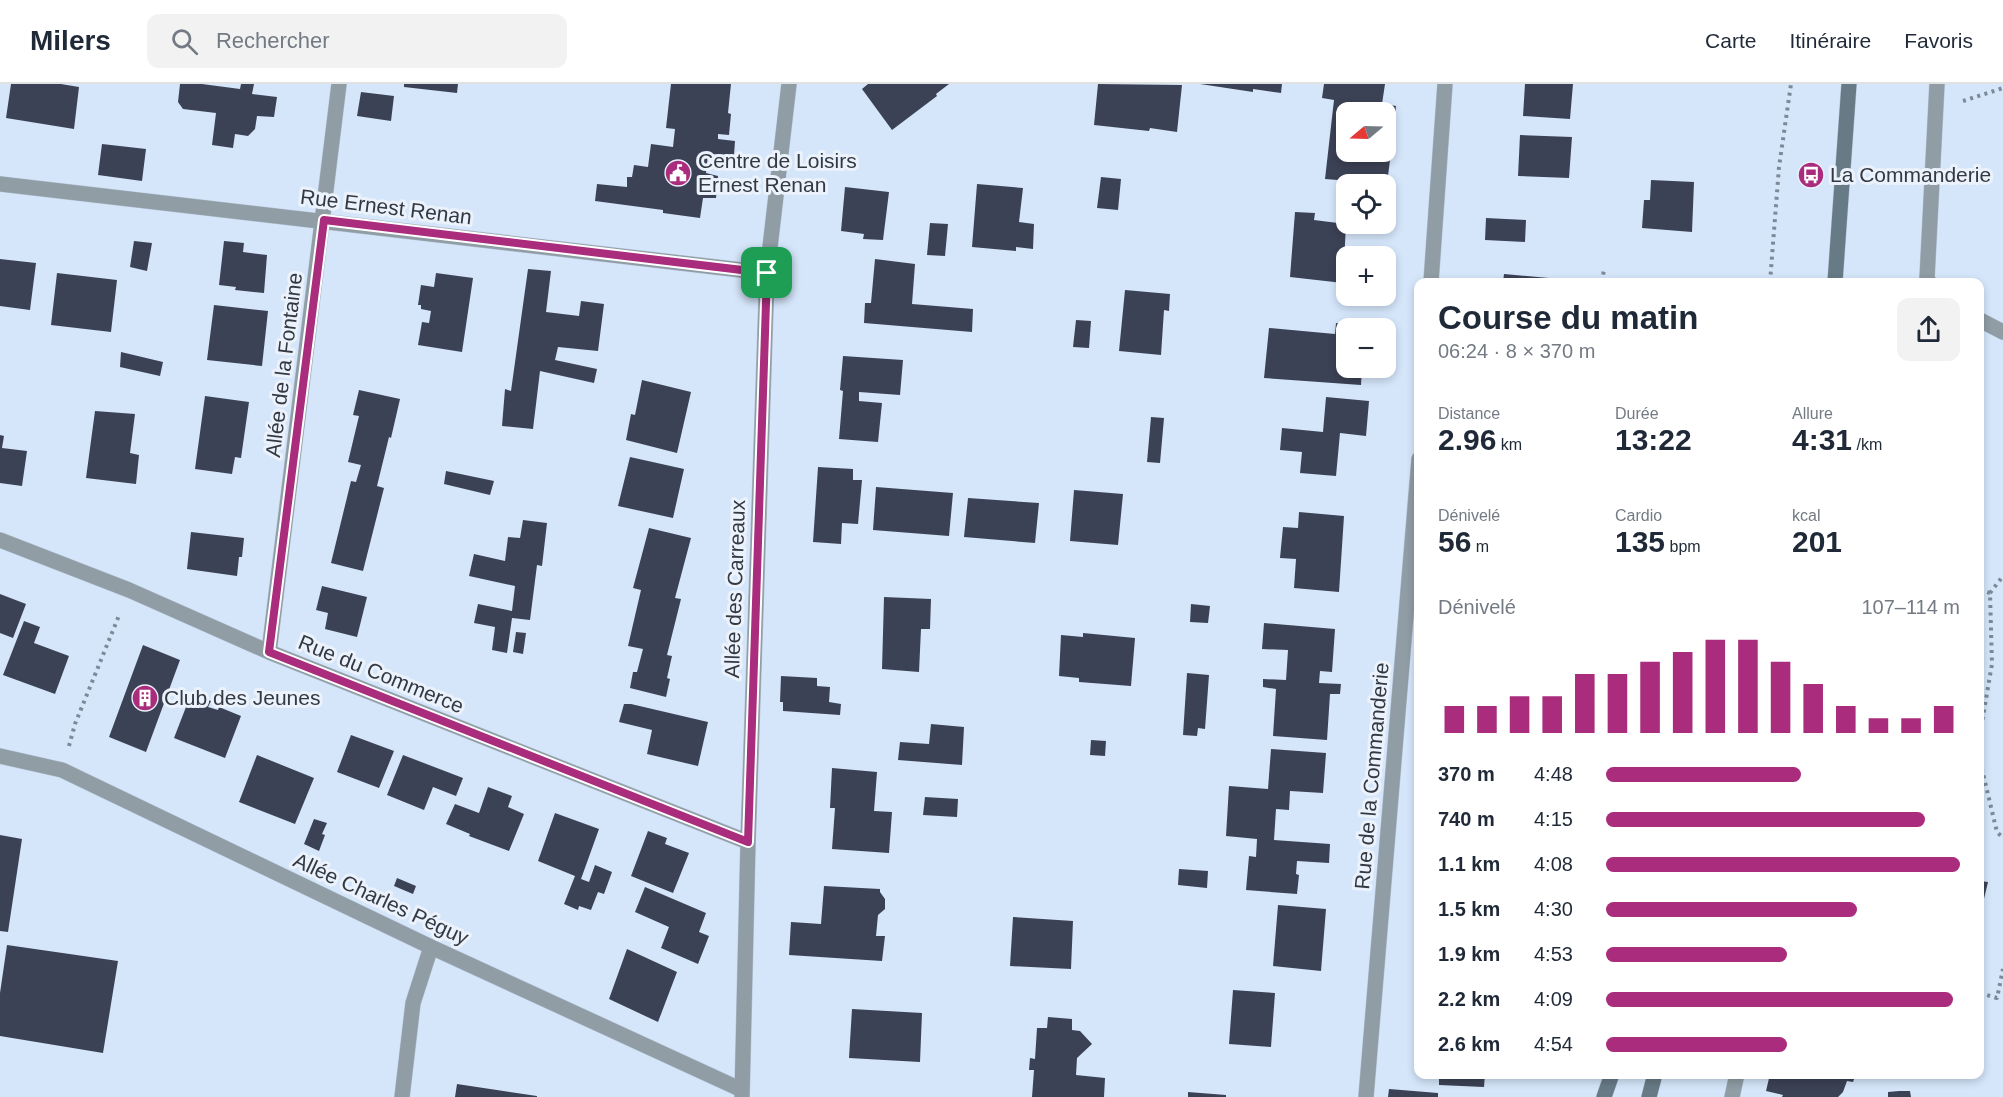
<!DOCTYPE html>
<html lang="fr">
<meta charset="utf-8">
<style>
body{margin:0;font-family:Arial,sans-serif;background:#f2f2f3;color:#1f2937;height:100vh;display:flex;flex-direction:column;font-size:22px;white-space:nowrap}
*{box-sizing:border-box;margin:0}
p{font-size:20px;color:#747a83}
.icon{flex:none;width:33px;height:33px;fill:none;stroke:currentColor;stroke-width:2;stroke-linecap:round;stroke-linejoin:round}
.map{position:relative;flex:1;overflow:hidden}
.sheet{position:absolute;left:1414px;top:194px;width:570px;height:801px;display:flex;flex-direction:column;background:#fff;border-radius:12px;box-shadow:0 3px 9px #0003}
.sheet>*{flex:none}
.needle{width:39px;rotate:251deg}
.buttons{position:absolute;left:1336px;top:18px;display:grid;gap:12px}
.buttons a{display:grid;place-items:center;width:60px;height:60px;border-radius:12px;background:#fff;box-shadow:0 3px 9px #0003;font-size:30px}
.pin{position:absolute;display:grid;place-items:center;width:51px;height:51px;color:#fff;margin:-26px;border-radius:12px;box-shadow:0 3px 9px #0006}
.round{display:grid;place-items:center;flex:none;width:63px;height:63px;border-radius:12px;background:#f2f2f3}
.overview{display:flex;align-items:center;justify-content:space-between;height:102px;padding:0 24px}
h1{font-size:33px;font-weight:700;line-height:45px}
.metrics{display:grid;grid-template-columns:repeat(3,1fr);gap:9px;height:102px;padding:6px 24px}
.metrics div{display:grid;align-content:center}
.metrics b{font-size:30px;font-weight:700}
.metrics small{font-size:16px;font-weight:400}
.metrics p{font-size:16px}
.chart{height:168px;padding:12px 24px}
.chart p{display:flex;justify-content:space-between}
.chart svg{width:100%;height:108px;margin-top:6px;stroke:#aa2c7d;stroke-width:6}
ul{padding:0 24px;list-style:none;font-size:20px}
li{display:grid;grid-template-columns:96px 72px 1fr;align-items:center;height:45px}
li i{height:15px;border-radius:8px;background:#aa2c7d}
header{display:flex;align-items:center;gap:36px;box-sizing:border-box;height:84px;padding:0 30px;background:#fff;border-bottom:2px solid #e0e1e3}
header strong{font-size:28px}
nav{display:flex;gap:33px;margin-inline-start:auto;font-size:21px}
.search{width:420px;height:54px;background:#f2f2f3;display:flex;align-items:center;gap:15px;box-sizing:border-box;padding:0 21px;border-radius:12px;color:#747a83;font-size:22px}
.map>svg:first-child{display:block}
.building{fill:#3c4255}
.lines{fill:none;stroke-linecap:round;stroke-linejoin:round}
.lane-casing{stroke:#b5c3d6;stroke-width:16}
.street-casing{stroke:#b5c3d6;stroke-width:16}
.secondary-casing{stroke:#b5c3d6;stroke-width:16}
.path{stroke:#7e8998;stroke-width:4;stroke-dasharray:3 4.5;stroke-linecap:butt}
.lane{stroke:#909da5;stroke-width:15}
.street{stroke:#909da5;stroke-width:15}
.secondary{stroke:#677b86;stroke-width:15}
.route-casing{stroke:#fff;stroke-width:12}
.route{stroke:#aa2c7d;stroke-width:8}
.labels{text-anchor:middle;stroke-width:6;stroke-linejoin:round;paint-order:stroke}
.poi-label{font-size:21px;fill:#333942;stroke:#ebf2fb;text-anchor:start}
.street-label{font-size:21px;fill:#333942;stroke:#ebf2fb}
</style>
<header>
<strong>Milers</strong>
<div class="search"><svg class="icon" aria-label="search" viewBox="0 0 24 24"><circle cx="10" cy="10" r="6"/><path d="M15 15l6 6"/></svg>Rechercher</div>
<nav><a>Carte</a><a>Itinéraire</a><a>Favoris</a></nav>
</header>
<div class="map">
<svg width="2003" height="1013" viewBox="0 0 2003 1013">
<rect width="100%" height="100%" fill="#d5e6fb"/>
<!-- building -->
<path class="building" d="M11,0H61L79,3L74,45L6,34Z
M180,0H202L240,5L241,0H254L252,10L277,13L274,33L257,32L255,45L248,52L235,50L233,64L212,61L216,29L183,25L178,18Z
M404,0H458L457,9L404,3Z
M671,0H731L728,29L731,30L729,51L718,50V55L735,57L734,71L708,70L706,89L718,92L716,114H703L700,134L663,129V126L595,117L597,100L627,103V93H632L634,81L648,83L651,60L673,63L675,45L666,44Z
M868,0H949L936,10L937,12L892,46L862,5Z
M1098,0L1182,1L1177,48L1150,44L1149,47L1094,41Z
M1200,0H1282L1281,9L1253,5V8Z
M1324,0H1385L1382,20L1396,22L1393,48H1386V28H1347V68H1377L1376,74L1390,76L1387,100L1325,95L1334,16L1322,14Z
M1525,0H1573L1570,35L1523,32Z
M361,8L394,12L391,37L357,32Z
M1520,51L1572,53L1569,94L1518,92Z
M102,60L146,65L142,97L98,91Z
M1101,93L1121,95L1118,126L1097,124Z
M1651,96L1694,98L1692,148L1642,144L1644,116H1650Z
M977,100L1023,104L1019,138L1034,140L1033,165L1016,163V167L972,163Z
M845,103L889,108L883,156L863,155L864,150L841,147Z
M1295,128L1315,129L1314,136L1346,140L1343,199L1290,193Z
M1486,134L1526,136L1525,158L1485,156Z
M930,139L948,140L945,172L927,171Z
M134,157L152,159L147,187L130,183Z
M224,157L244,159L243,168L267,171L264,209L235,206L236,203L219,201Z
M0,175L36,179L30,226L0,222Z
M875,175L915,180L912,220L973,225L972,248L864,239L865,219H871Z
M528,185L551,187L546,228L579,232L581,217L604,220L598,267L558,263L555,276L597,285L594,299L540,287L533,345L502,342L505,305L511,307Z
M57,189L117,196L111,248L51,241Z
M436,189L473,194L462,268L418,261L422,238L429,239L431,227L421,225V221H418L421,201L434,203Z
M1504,190L1549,194V198H1503Z
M1125,206L1170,210L1169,227L1164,226L1161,271L1119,267Z
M214,221L268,227L262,282L207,276Z
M1076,236L1091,237L1089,264L1073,263Z
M1336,239L1366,242V244H1347V284H1362L1361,301L1264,294L1269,244L1335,250Z
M121,268L163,278L160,292L120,283Z
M843,272L903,276L900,311L859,308V317L882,319L878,358L839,355L843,307L840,306Z
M642,296L691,308L677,369L626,356L631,330L635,331Z
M359,306L400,315L391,354L389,353L377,402L384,404L363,487L331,479L351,397L356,398L361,381L348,378L359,332L353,331Z
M205,312L249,318L241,374L235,373L232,390L195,385Z
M1326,313L1369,317L1366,352L1340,349L1336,392L1300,389L1302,368L1280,366L1282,344L1323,348Z
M95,327L135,330L130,369L139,371L136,400L86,394Z
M1151,333L1164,334L1160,379L1147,378Z
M0,351L4,352L2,364L27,367L22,402L0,399Z
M630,373L684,385L673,434L618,422Z
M818,383L853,385V396H862L858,440L842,439L841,460L813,458Z
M446,387L494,397L490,411L444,400Z
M876,403L953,409L949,452L873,446Z
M1074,406L1123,410L1118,461L1070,457Z
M968,414L1039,419L1035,459L964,453Z
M1299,428L1344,432L1339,508L1294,504L1296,475L1280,474L1283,443L1298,444Z
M523,436L547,439L542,482L537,481L530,536L512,534L507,569L492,566L495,543L474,539L478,520L512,527L515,502L469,492L474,470L505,477L508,453L520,454Z
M649,444L691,454L675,514L681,515L667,571L672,572L667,594L670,595L666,613L630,604L633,588H637L643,565L628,562L641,506L633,504Z
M191,448L244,454L242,473H239L237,492L187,485Z
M322,502L367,513L357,553L325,545L328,529L316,526Z
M0,510L26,520L13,554L0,549Z
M884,513L931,515L930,545H921L919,588L882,585Z
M1191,520L1210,522L1208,539L1190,538Z
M24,537L40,543L34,559L69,572L55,610L3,591Z
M1264,539L1335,545L1332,588L1320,587L1319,599L1341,600L1340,610H1330L1327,656L1273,652L1276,605L1263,603V595L1286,596L1288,566L1262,565Z
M516,548L526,549L523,570L513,568Z
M1083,549L1135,554L1131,602L1079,598V594L1059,592L1061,551L1083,553Z
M143,561L180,576L146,668L109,653Z
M1187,589L1209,591L1205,645L1198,644L1197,652L1183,651Z
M781,592L817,594V602L830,603L829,618L841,620L840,631L783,627V618H780Z
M191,610L211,617L208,623L218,626L219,623L241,632L225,674L174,654Z
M624,620H631L708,638L698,682L647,670L652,646L619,638Z
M931,640L964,643L962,681L898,676L900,658L929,660Z
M351,651L394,667L379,704L337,688Z
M1091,656L1106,657L1105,672L1090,671Z
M1271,665L1326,669L1323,709L1290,707L1289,726L1276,725L1274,756L1330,760L1329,779L1297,777L1296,790L1299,791L1297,810L1246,806L1249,772L1256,773L1257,755L1226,752L1229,702L1268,705Z
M257,671L314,694L295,740L239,718Z
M403,671L463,694L456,712L433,703L424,726L387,711Z
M832,684L877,688L874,727L892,728L889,769L832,765L835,724H830Z
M488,703L512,712L508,723L524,730L509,767L469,752L470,750L446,740L455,720L479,729Z
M925,713L958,715L957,733L923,731Z
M555,729L599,745L581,795L589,798L595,781L612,788L604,810L598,808L591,826L579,822L578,826L564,820L575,792L538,777Z
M314,735L327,739L322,750L325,751L319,767L304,760Z
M648,747L667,754L665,760L689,769L673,809L631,792Z
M0,751L22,755L8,848L0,847Z
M1179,785L1208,787L1207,804L1178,801Z
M397,794L416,802L413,810L394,802Z
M1980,797L1988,798L1983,819L1980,818Z
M824,802L880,805V808L885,815V825L878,831L876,852H885L882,877L789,871L791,838L821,840Z
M645,803L706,829L699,848L709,852L698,880L661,864L669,843L635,828Z
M1278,821L1326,825L1321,887L1273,882Z
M1013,833L1073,837L1071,885L1010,882Z
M7,861L118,877L103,969L0,952V909Z
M627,865L677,888L658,938L609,915Z
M1233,906L1275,909L1271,963L1229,960Z
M852,925L922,929L920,978L849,974Z
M1048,933L1072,935V946L1080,947L1092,960L1077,974L1076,991L1105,994L1104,1013H1032L1034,986H1029L1030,974L1035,975L1037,944H1047Z
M1439,990H1485L1484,1003L1439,1001Z
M1770,990H1856L1853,998L1847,997L1843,1008L1838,1013H1782L1783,1011L1766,1007Z
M457,1000L537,1012V1013H455Z
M1389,1005L1438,1009V1013H1388Z
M1899,1007H1910L1911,1013H1888V1008Z
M1188,1008L1226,1011V1013H1188Z"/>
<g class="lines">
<defs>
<path id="lane" d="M402,1013L413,919L431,863"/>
<path id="street" d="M0,100L767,189
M1431,198L1445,0
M1929,198L1927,194L1937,0
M1980,236L2003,248
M0,456L129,506L269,568L748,758
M269,568L339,0
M0,672L62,686L431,863L742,1006
M742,1013L748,758L767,189L789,0
M1366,1013L1419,375
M1732,1013L1737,990"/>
<path id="secondary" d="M1835,198L1849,0
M1604,1013L1612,990
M1649,1013L1655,990"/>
</defs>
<!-- lane casing -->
<use href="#lane" class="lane-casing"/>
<!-- street casing -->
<use href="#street" class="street-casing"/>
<!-- secondary casing -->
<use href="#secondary" class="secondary-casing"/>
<!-- path -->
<path class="path" d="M1963,17L2003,4
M1602,198L1604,185
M1770,198L1779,83L1791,0
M1980,506L1990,509L1992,580L1980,650
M1990,509L2003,492
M69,662L75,640L120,529
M1980,677L1997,748L2003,754
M1980,909L1997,914L2003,885"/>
<!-- lane -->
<use href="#lane" class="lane"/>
<!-- street -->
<use href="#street" class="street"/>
<!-- secondary -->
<use href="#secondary" class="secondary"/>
</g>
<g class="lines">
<defs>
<path id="route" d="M324,136L767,189L748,758L269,568Z"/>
</defs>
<!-- route casing -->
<use href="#route" class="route-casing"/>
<!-- route -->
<use href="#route" class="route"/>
</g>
<!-- icons -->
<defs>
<symbol id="civic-disc" viewBox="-11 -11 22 22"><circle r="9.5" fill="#aa2c7d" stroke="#ebf2fb"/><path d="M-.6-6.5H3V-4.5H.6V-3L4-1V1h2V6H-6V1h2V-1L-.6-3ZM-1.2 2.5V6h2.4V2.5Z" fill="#fff"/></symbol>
<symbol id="bus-disc" viewBox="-11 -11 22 22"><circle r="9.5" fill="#aa2c7d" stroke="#ebf2fb"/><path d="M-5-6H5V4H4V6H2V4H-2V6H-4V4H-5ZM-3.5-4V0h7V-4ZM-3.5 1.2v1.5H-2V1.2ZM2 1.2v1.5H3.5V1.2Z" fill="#fff"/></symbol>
<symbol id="building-disc" viewBox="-11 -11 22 22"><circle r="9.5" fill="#aa2c7d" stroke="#ebf2fb"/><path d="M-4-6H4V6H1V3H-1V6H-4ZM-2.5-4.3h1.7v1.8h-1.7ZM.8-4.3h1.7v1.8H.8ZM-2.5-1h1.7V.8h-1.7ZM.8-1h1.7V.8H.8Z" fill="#fff"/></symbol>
</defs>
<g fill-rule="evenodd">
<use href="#civic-disc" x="663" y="74" width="30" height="30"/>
<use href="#bus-disc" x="1796" y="76" width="30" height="30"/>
<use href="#building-disc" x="130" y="599" width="30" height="30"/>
</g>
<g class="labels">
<!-- poi labels -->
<g class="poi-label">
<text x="698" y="84">Centre de Loisirs<tspan x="698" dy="24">Ernest Renan</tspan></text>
<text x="1830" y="98">La Commanderie</text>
<text x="164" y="621">Club des Jeunes</text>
</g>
<!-- street labels -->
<g class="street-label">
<text transform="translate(386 123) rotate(7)" y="7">Rue Ernest Renan</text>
<text transform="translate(284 281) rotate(-83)" y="7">Allée de la Fontaine</text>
<text transform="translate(735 505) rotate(-88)" y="7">Allée des Carreaux</text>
<text transform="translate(381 590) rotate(22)" y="7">Rue du Commerce</text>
<text transform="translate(1372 692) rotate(-85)" y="7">Rue de la Commanderie</text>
<text transform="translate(381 815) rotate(25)" y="7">Allée Charles Péguy</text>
</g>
</g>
</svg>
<div class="buttons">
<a><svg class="needle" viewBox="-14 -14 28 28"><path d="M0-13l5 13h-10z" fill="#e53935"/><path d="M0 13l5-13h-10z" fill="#747a83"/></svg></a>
<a><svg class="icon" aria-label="locate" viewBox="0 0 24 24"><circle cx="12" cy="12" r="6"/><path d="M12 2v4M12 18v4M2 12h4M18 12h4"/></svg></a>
<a>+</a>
<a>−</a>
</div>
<div class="pin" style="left:767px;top:189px;background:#1e9e55"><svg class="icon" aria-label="arrive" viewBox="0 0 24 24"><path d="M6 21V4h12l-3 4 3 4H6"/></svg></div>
<section class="sheet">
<div class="overview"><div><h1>Course du matin</h1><p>06:24 · 8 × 370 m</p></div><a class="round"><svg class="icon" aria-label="share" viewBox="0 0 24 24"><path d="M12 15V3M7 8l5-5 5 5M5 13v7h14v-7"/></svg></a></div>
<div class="metrics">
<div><p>Distance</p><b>2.96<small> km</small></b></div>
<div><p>Durée</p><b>13:22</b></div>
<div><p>Allure</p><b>4:31<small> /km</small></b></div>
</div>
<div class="metrics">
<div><p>Dénivelé</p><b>56<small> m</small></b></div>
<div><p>Cardio</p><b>135<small> bpm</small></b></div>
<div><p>kcal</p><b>201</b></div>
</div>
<div class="chart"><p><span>Dénivelé</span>107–114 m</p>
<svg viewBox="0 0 160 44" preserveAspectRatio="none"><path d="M5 44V33M15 44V33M25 44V29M35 44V29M45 44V20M55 44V20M65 44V15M75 44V11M85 44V6M95 44V6M105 44V15M115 44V24M125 44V33M135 44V38M145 44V38M155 44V33"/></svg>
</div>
<ul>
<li><b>370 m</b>4:48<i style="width:55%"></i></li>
<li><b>740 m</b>4:15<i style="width:90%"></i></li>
<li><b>1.1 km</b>4:08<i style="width:100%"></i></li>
<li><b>1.5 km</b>4:30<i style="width:71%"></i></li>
<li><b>1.9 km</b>4:53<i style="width:51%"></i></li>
<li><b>2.2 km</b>4:09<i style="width:98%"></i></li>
<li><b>2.6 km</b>4:54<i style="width:51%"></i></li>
</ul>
</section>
</div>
